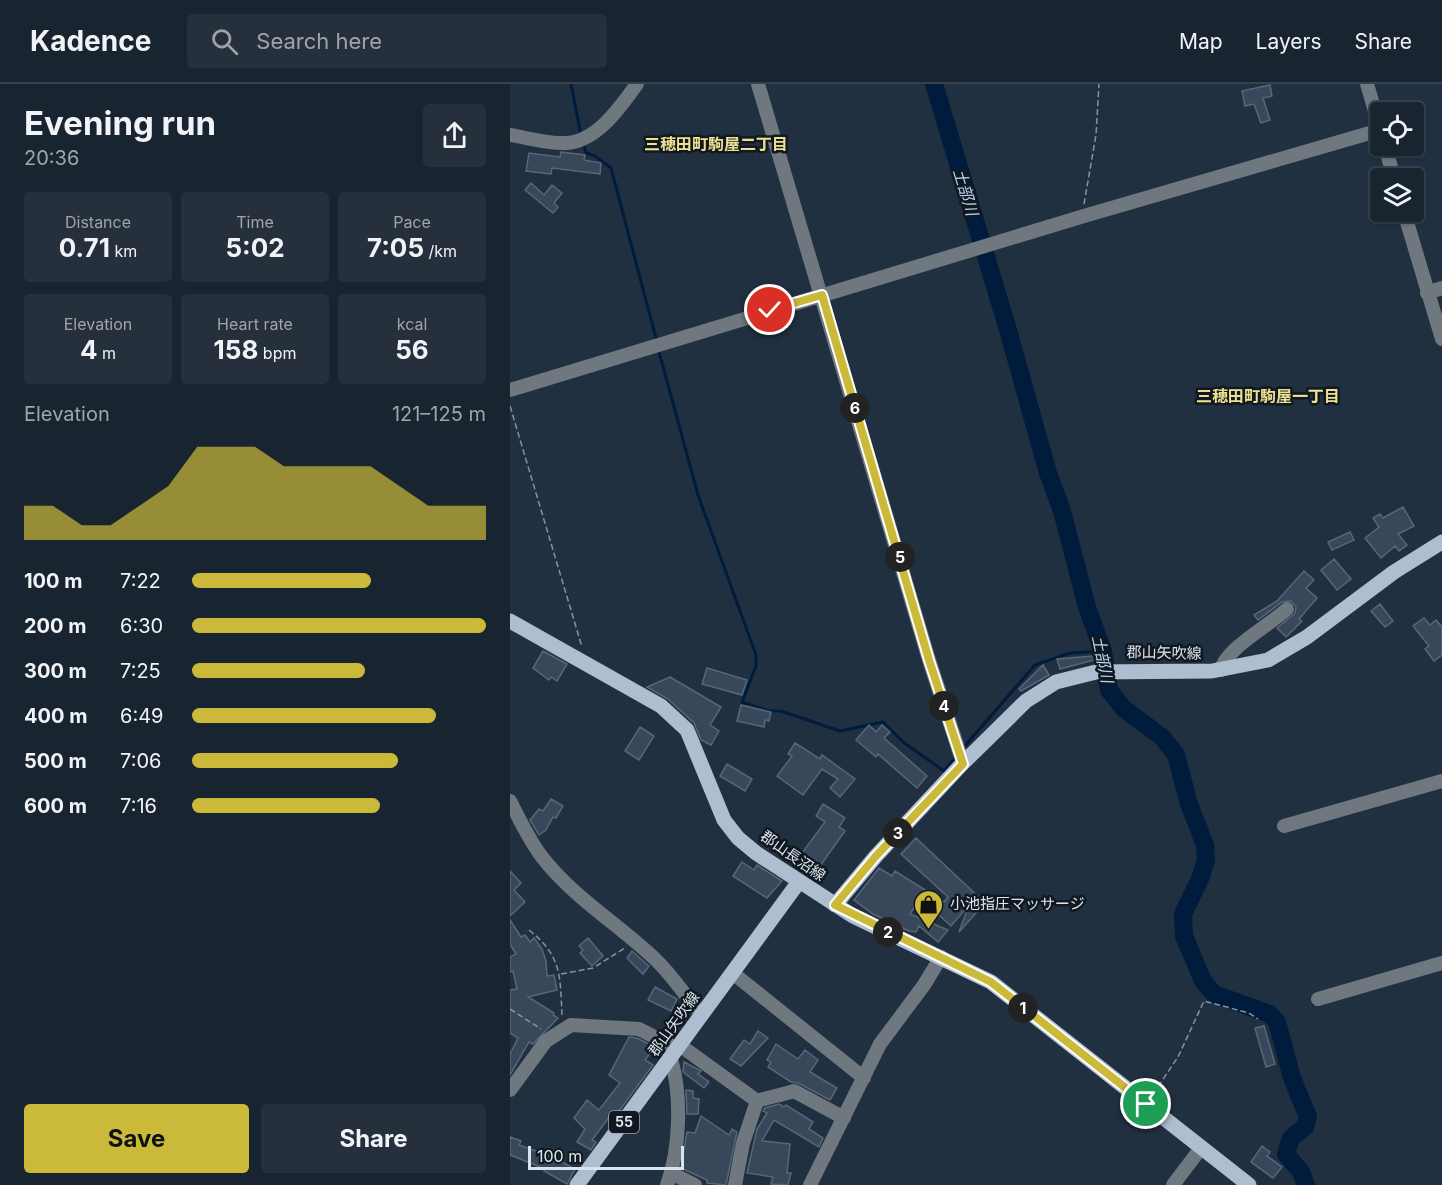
<!DOCTYPE html>
<meta charset="utf-8">
<style>
body{margin:0;font-family:Inter,"Noto Sans JP",sans-serif;background:#26303d;color:#f1f3f6;height:100vh;display:flex;flex-direction:column;font-size:22px;white-space:nowrap}
*{box-sizing:border-box;margin:0}
p{font-size:20px;color:#9fa4ab}
.icon{flex:none;width:33px;height:33px;fill:none;stroke:currentColor;stroke-width:2;stroke-linecap:round;stroke-linejoin:round}
.map{position:relative;flex:1;overflow:hidden}
.panel{display:flex;flex-direction:column;background:#192431;width:510px}
.panel>*{flex:none}
.fabs{position:absolute;left:860px;top:18px;display:grid;gap:12px}
.fabs a{display:grid;place-items:center;width:54px;height:54px;border-radius:6px;background:#192431;box-shadow:0 2px 4px #0004,0 0 0 2px #37414d;font-size:30px}
.scale{position:absolute;left:18px;bottom:15px;width:156px;box-sizing:border-box;padding-left:6px;border:3px solid #dae4ee;border-top:0;font-size:16px;line-height:21px;white-space:nowrap;color:#dae4ee;-webkit-text-stroke:4px #11181f;paint-order:stroke}
.pin{position:absolute;display:grid;place-items:center;width:51px;height:51px;color:#fff;margin:-26px;border:3px solid #fff;border-radius:50%;box-shadow:0 2px 6px #0007}
.km{position:absolute;width:30px;height:30px;margin:-15px;border-radius:50%;background:#222;color:#fff;font-size:16px;line-height:30px;text-align:center}
.round{display:grid;place-items:center;flex:none;width:63px;height:63px;border-radius:6px;background:#26303d}
.summary{display:flex;align-items:center;justify-content:space-between;height:102px;padding:0 24px}
h1{font-size:33px;font-weight:700;line-height:45px}
.metrics{display:grid;grid-template-columns:repeat(3,1fr);gap:9px;height:102px;padding:6px 24px}
.metrics div{display:grid;align-content:center;border-radius:6px;background:#26303d;text-align:center}
.metrics b{font-size:26px;font-weight:700}
.metrics small{font-size:16px;font-weight:400}
.metrics p{font-size:16px}
.chart{height:168px;padding:12px 24px}
.chart p{display:flex;justify-content:space-between}
.chart svg{width:100%;height:108px;margin-top:6px;fill:#cbba39;opacity:.7}
.action{display:flex;gap:12px;margin-top:auto;padding:12px 24px}
.action a{flex:1;height:69px;border-radius:6px;background:#cbba39;color:#111;font-size:24px;font-weight:700;line-height:69px;text-align:center}
.action a+a{background:#26303d;color:#f1f3f6}
ul{padding:0 24px;list-style:none;font-size:20px}
li{display:grid;grid-template-columns:96px 72px 1fr;align-items:center;height:45px}
li i{height:15px;border-radius:8px;background:#cbba39}
header{display:flex;align-items:center;gap:36px;box-sizing:border-box;height:84px;padding:0 30px;background:#192431;border-bottom:2px solid #37414d}
header strong{font-size:28px}
nav{display:flex;gap:33px;margin-inline-start:auto;font-size:21px}
.search{width:420px;height:54px;background:#26303d;display:flex;align-items:center;gap:15px;box-sizing:border-box;padding:0 21px;border-radius:6px;color:#9fa4ab;font-size:22px}
main{display:flex;flex:1;min-height:0}
.map>svg:first-child{display:block}
.lines{fill:none;stroke-linecap:round;stroke-linejoin:round}
.stream{stroke:#001c3c;stroke-width:3}
.river{stroke:#001c3c;stroke-width:18}
.building{fill:#384759;stroke:#57677a;stroke-width:1.5}
.path{stroke:#85929f;stroke-width:1.5;stroke-dasharray:6 3;stroke-linecap:butt}
.minor{stroke:#6f777f;stroke-width:14}
.major{stroke:#aebed0;stroke-width:15}
.route-casing{stroke:#fff;stroke-width:12}
.route{stroke:#cbba39;stroke-width:8}
.labels{text-anchor:middle;stroke-width:5;stroke-linejoin:round;paint-order:stroke}
.shield{fill:#11181f;stroke:#9ea7b0;stroke-width:1.5}
.shield-label{font-size:14px;font-weight:bold;fill:#dae4ee}
.street-label{font-size:15px;fill:#dae4ee;stroke:#11181f}
.poi-label{font-size:15px;fill:#dae4ee;stroke:#11181f;text-anchor:start}
.neighbourhood-label{font-size:16px;font-weight:bold;fill:#ece192;stroke:#11181f}
.water-label{font-size:16px;font-style:italic;fill:#bdd6f2;stroke:#11181f}
</style>
<header>
<strong>Kadence</strong>
<div class="search"><svg class="icon" aria-label="search" viewBox="0 0 24 24"><circle cx="10" cy="10" r="6"/><path d="M15 15l6 6"/></svg>Search here</div>
<nav><a>Map</a><a>Layers</a><a>Share</a></nav>
</header>
<main>
<section class="panel">
<div class="summary"><div><h1>Evening run</h1><p>20:36</p></div><a class="round"><svg class="icon" aria-label="share" viewBox="0 0 24 24"><path d="M12 15V3M7 8l5-5 5 5M5 13v7h14v-7"/></svg></a></div>
<div class="metrics">
<div><p>Distance</p><b>0.71<small> km</small></b></div>
<div><p>Time</p><b>5:02</b></div>
<div><p>Pace</p><b>7:05<small> /km</small></b></div>
</div>
<div class="metrics">
<div><p>Elevation</p><b>4<small> m</small></b></div>
<div><p>Heart rate</p><b>158<small> bpm</small></b></div>
<div><p>kcal</p><b>56</b></div>
</div>
<div class="chart"><p><span>Elevation</span>121–125 m</p>
<svg viewBox="0 0 160 44" preserveAspectRatio="none"><path d="M0 44V30L10 30L20 38L30 38L40 30L50 22L60 6L70 6L80 6L90 14L100 14L110 14L120 14L130 22L140 30L150 30L160 30V44z"/></svg>
</div>
<ul>
<li><b>100 m</b>7:22<i style="width:61%"></i></li>
<li><b>200 m</b>6:30<i style="width:100%"></i></li>
<li><b>300 m</b>7:25<i style="width:59%"></i></li>
<li><b>400 m</b>6:49<i style="width:83%"></i></li>
<li><b>500 m</b>7:06<i style="width:70%"></i></li>
<li><b>600 m</b>7:16<i style="width:64%"></i></li>
</ul>
<div class="action"><a>Save</a><a>Share</a></div>
</section>
<div class="map">
<svg width="932" height="1101" viewBox="0 0 932 1101">
<rect width="100%" height="100%" fill="#213041"/>
<g class="lines">
<!-- stream -->
<path class="stream" d="M61,0L71,51
M73,57L76,69L85,72L101,84L147,258
M148,264L188,411L246,571V582L232,618L259,627H271L330,647L373,638L393,658L434,687L446,673
M454,663L525,581L560,569L593,567"/>
<!-- river -->
<path class="river" d="M424,0L498,246L538,389L552,427L577,523L593,567L599,606L613,624L653,654L666,671L679,720L695,761L696,776L690,795L673,830L674,852L693,897L704,910L760,930L767,938L782,994L798,1033L795,1043L781,1054L776,1070L791,1088L796,1101"/>
</g>
<!-- building -->
<path class="building" d="M760,1L762,12L753,14L760,36L751,39L744,20L735,22L732,7Z
M51,68L75,71L74,76L91,79L90,90L42,84L41,90L16,87L19,69L50,73Z
M21,99L34,111L42,101L52,109L44,119L48,123L43,129L15,106Z
M893,423L904,442L888,450L897,461L889,467L885,462L871,474L855,454L869,443L863,434L870,430L873,434Z
M840,448L844,456L822,466L818,458Z
M824,475L841,495L827,506L811,486Z
M794,487L804,496L796,504L807,514L789,535L792,537L776,553L767,544L785,529L786,523L781,517L772,518L748,536L744,531L767,517Z
M870,520L883,537L875,543L861,527Z
M914,534L920,541L926,536L932,543V571L924,577L915,565L919,562L903,542Z
M33,567L57,580L47,597L41,593L39,596L23,584Z
M583,572L584,576L550,585L547,575Z
M533,581L539,591L511,607L509,605Z
M197,584L237,596L232,611L192,600Z
M160,593L211,623L200,641L209,647L201,661L191,656L184,639L158,615L137,603Z
M231,621L261,628L259,637L255,636L254,643L227,637Z
M359,641L366,648L372,641L380,648L374,654L417,692L407,704L368,670L366,673L346,656Z
M130,643L144,652L129,676L115,667Z
M285,659L310,675L312,671L345,695L330,713L320,704L328,695L312,685L293,711L267,692L282,672L278,670Z
M217,680L242,695L235,707L210,692Z
M41,715L53,722L46,734L43,733L36,746L29,751L20,736L29,725L33,727Z
M313,720L335,734L329,743L335,747L310,782L292,769L315,738L306,732Z
M406,754L475,819L449,848L459,821L441,842L410,814L400,830L438,846L428,858L409,842L406,848L399,847L363,830L344,816L369,784L382,792L385,787L434,818L438,813L391,770Z
M232,778L244,786L247,781L272,797L257,814L223,792Z
M0,787L11,799L4,806L15,818L0,832Z
M0,836L11,853L15,851L20,858L24,854L32,865L36,877L37,892L44,891L47,906L18,913L44,929L43,931L48,934L23,960L19,958L0,991V970L8,954L0,949V906L7,905L3,887L0,888V873L6,870L0,860Z
M78,854L93,872L82,882L70,869L73,866L69,862Z
M122,867L139,882L133,890L117,874Z
M145,903L167,915L161,927L138,916Z
M754,942L765,980L756,983L745,944Z
M248,947L258,954L231,982L220,975L234,956L240,960Z
M119,953L127,954L145,963L135,976L143,981L106,1031L103,1028L82,1056L86,1058L81,1066L67,1058L75,1045L64,1034L77,1016L89,1026L110,999L99,991Z
M266,960L288,975L295,966L308,976L300,988L327,1004L320,1016L288,999L281,998L258,983L261,978L257,976Z
M174,978L191,987L188,990L199,998L194,1004L173,988Z
M176,1006L183,1007V1014L189,1015L188,1030H177Z
M269,1020L274,1023L276,1021L303,1038L299,1045L313,1054L309,1063L264,1036L252,1057L280,1060L277,1089H281L278,1101L261,1100L263,1093L237,1089L247,1045L257,1029L253,1027L255,1024Z
M191,1032L219,1051L222,1045L227,1048L216,1101L197,1099V1096L171,1084L177,1048L185,1049Z
M0,1053L11,1057L9,1061L43,1073L65,1085L57,1100L34,1087L35,1085L0,1071Z
M752,1062L760,1068L757,1072L772,1083L763,1094L741,1078Z"/>
<g class="lines">
<!-- path -->
<path class="path" d="M574,120L586,51L589,0
M0,322L72,563
M19,846C52,872 50,892 52,931
M51,890L83,884L115,864
M0,925L31,945
M643,1010L668,973L694,917L739,929L748,935"/>
<!-- minor -->
<path class="minor" d="M248,0L419,576L453,679
M857,0L870,44
M0,51C18,54 39,60 56,59C87,58 111,22 127,0
M875,62L884,94
M894,128L932,255
M917,209L932,204
M0,306L574,132L870,46
M711,586C715,565 760,541 777,525
M0,717C10,736 19,756 32,773C63,813 108,840 145,875C163,892 175,912 192,931
M774,742L932,697
M224,890L354,994
M808,915L932,879
M171,962L247,1017L233,1059L225,1101
M0,1006L36,957L61,941L129,945L168,965
M247,1017C260,1013 271,1011 284,1007L334,1034
M161,1089L185,1101
M157,1101C170,1065 172,1012 161,975
M300,1101L370,960L414,901L431,873
M663,1101L691,1064"/>
<!-- major -->
<path class="major" d="M0,537L151,622L177,646L214,736L228,754L246,769L343,832L481,898L739,1101
M325,821L366,772L453,679L516,617L546,598L586,588L702,587L758,576L797,553L884,488L932,458
M67,1101L288,799"/>
</g>
<g class="lines">
<defs>
<path id="route" d="M260,226L312,211L419,576L453,680L366,772L325,821L481,898L636,1020"/>
</defs>
<!-- route casing -->
<use href="#route" class="route-casing"/>
<!-- route -->
<use href="#route" class="route"/>
</g>
<!-- icons -->
<defs>
<symbol id="shop-pin" viewBox="-11 -11 22 30"><path d="M0 17L-7.5 6A9.5 9.5 0 1 1 7.5 6Z" fill="#cbba39" stroke="#11181f"/><path d="M-5-2.5h2.3a2.7 3.5 0 0 1 5.4 0H5L5.5 6h-11ZM-1.5-2.5h3a1.5 2.3 0 0 0-3 0Z" fill="#111"/></symbol>
</defs>
<g fill-rule="evenodd">
<use href="#shop-pin" x="402" y="804" width="33" height="45"/>
</g>
<g class="labels">
<!-- shield labels -->
<rect class="shield" x="99" y="1027" width="30" height="22" rx="4.5"/>
<g class="shield-label">
<text x="114" y="1043">55</text>
</g>
<!-- street labels -->
<g class="street-label">
<text transform="translate(654 569) rotate(1)" y="5">郡山矢吹線</text>
<text transform="translate(283 772) rotate(35)" y="5">郡山長沼線</text>
<text transform="translate(164 940) rotate(-54)" y="5">郡山矢吹線</text>
</g>
<!-- poi labels -->
<g class="poi-label">
<text x="440" y="825">小池指圧マッサージ</text>
</g>
<!-- neighbourhood labels -->
<g class="neighbourhood-label">
<text x="206" y="66">三穂田町駒屋二丁目</text>
<text x="758" y="318">三穂田町駒屋一丁目</text>
</g>
<!-- water labels -->
<g class="water-label">
<text transform="translate(456 108) rotate(73)" y="6">土部川</text>
<text transform="translate(593 575) rotate(78)" y="6">土部川</text>
</g>
</g>
</svg>
<div class="fabs">
<a><svg class="icon" aria-label="locate" viewBox="0 0 24 24"><circle cx="12" cy="12" r="6"/><path d="M12 2v4M12 18v4M2 12h4M18 12h4"/></svg></a>
<a><svg class="icon" aria-label="layers" viewBox="0 0 24 24"><path d="M12 4l9 5-9 5-9-5zM3 14l9 5 9-5"/></svg></a>
</div>
<div class="scale">100 m</div>
<div class="pin" style="left:636px;top:1020px;background:#1e9e55"><svg class="icon" aria-label="arrive" viewBox="0 0 24 24"><path d="M6 21V4h12l-3 4 3 4H6"/></svg></div>
<div class="pin" style="left:260px;top:226px;background:#d93025"><svg class="icon" aria-label="check" viewBox="0 0 24 24"><path d="M5 12l5 5 9-10"/></svg></div>
<b class="km" style="left:513px;top:924px">1</b>
<b class="km" style="left:378px;top:848px">2</b>
<b class="km" style="left:388px;top:749px">3</b>
<b class="km" style="left:434px;top:622px">4</b>
<b class="km" style="left:390px;top:473px">5</b>
<b class="km" style="left:345px;top:324px">6</b>
</div>
</main>
